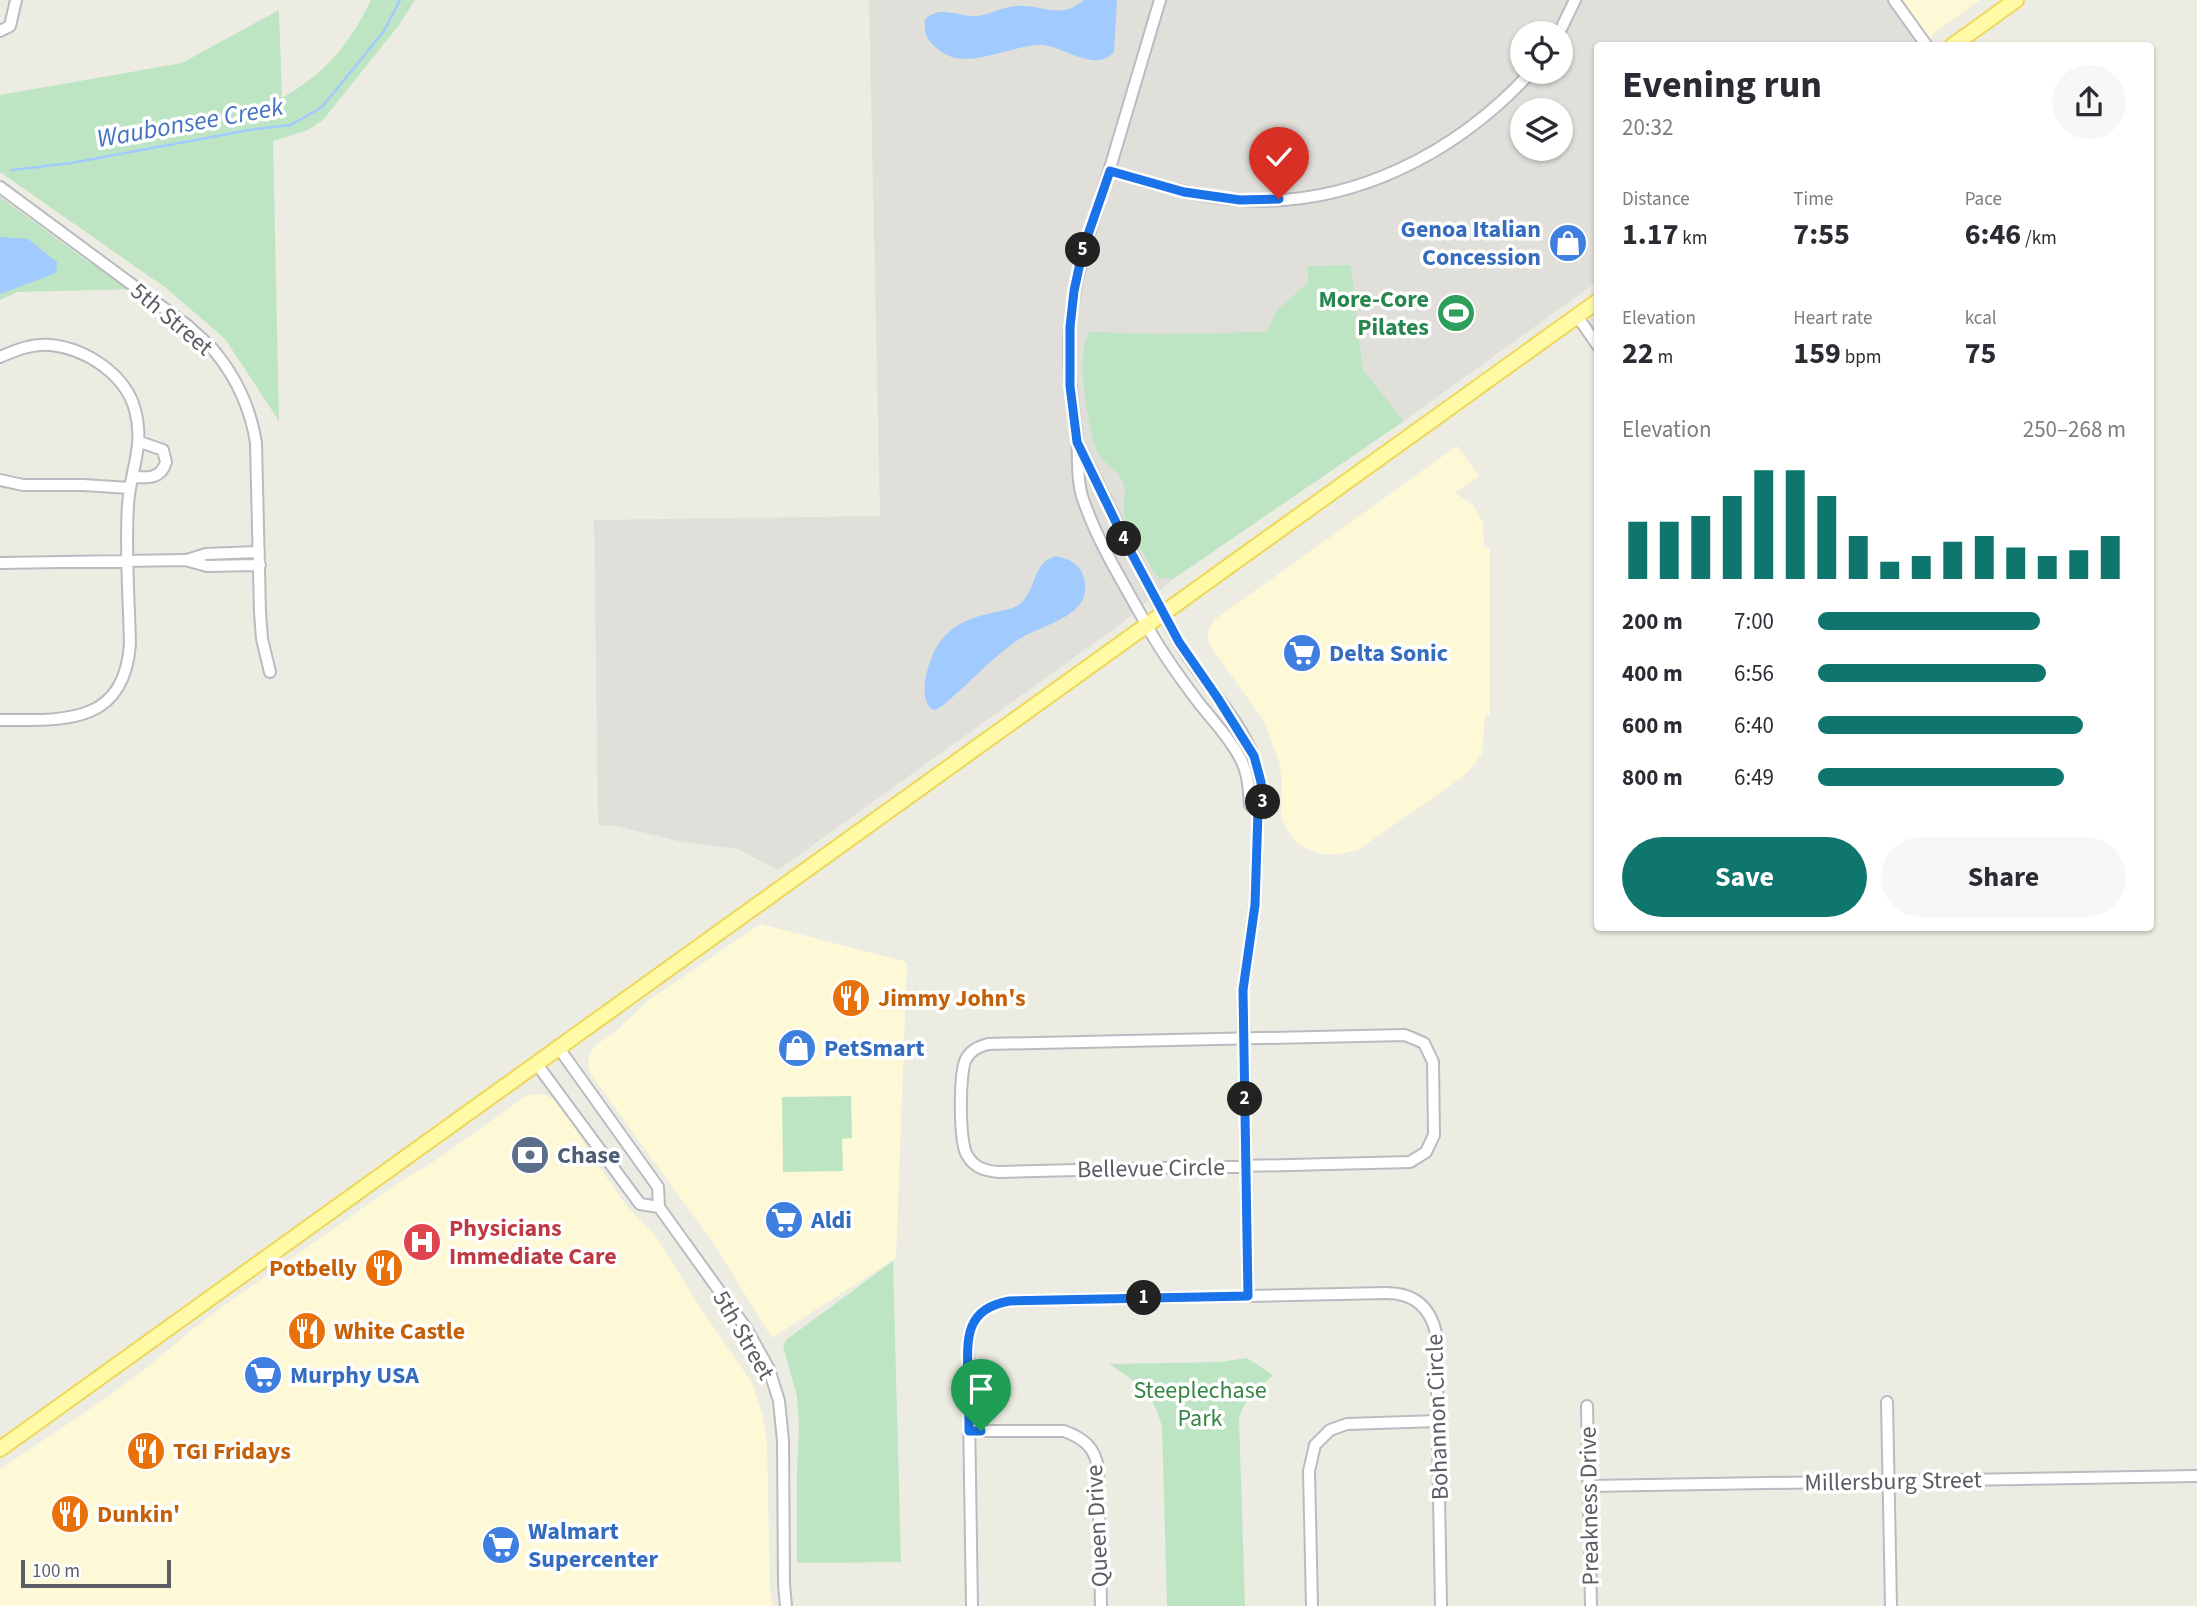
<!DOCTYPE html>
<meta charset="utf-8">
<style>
body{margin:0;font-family:"Source Sans 3",sans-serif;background:#f7f7f7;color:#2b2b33;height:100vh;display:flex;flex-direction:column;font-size:26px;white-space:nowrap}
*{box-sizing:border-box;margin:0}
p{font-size:23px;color:#7c7c81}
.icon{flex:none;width:38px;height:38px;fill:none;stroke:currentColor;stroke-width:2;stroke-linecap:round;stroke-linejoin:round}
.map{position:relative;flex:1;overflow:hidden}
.side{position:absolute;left:1594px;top:42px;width:560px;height:889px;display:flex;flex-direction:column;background:#fff;border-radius:7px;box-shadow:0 2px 5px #0004}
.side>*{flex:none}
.tools{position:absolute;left:1510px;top:21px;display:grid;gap:14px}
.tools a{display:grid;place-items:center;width:63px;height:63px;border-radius:50%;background:#fff;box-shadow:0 2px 5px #0004;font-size:35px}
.scale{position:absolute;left:21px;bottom:18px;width:150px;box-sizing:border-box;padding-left:7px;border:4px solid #5a5d63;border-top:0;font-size:19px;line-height:24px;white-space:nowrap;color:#5a5d63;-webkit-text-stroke:5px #fff;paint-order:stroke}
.pin{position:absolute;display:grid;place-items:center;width:60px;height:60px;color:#fff;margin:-72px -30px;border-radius:50% 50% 50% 0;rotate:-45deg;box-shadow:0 0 7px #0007}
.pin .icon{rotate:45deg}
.km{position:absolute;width:35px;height:35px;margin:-18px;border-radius:50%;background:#222;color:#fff;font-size:19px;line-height:35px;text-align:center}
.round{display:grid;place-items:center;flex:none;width:74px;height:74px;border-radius:37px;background:#f7f7f7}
.summary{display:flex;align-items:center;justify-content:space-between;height:119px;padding:0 28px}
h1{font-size:38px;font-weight:700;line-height:52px}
.metrics{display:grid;grid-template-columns:repeat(3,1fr);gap:10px;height:119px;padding:7px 28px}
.metrics div{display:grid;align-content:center}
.metrics b{font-size:30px;font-weight:700}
.metrics small{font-size:19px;font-weight:400}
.metrics p{font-size:19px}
.chart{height:196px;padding:14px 28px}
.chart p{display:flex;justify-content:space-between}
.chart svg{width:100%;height:126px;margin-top:7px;stroke:#0f766e;stroke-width:6}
.primary-button{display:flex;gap:14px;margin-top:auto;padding:14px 28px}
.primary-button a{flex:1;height:80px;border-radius:42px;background:#0f766e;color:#fff;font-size:28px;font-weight:700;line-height:80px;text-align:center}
.primary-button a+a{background:#f7f7f7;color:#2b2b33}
ul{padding:0 28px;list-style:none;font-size:23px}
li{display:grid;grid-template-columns:112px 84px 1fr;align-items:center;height:52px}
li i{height:18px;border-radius:9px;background:#0f766e}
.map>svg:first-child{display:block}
.commercial{fill:#fdf9d7}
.industrial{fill:#e1dfda;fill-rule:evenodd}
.green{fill:#bee5c3}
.water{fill:#a1cafe}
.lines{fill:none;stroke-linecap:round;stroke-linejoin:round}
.stream{stroke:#a1cafe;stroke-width:2.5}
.minor-casing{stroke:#babbc1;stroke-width:14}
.major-casing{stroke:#efd759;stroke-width:18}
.minor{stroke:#fff;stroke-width:10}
.major{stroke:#fefaa6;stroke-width:14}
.route-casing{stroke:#fff;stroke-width:14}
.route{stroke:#1a73e8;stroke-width:9}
.labels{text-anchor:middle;stroke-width:7;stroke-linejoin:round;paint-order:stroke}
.shop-label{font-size:24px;font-weight:bold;fill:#366cbe;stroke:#fff;text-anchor:start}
.leisure-label{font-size:24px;font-weight:bold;fill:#27864d;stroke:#fff;text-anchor:end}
.street-label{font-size:24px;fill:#5a5d63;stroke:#fff}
.food-label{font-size:24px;font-weight:bold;fill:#c56008;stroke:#fff;text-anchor:start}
.service-label{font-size:24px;font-weight:bold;fill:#4e5e75;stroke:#fff;text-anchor:start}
.health-label{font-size:24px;font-weight:bold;fill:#be3a42;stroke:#fff;text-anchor:start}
.park-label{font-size:24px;fill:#368644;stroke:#fff}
.water-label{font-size:26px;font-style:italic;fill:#4472c1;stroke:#fff}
</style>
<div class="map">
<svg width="2197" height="1606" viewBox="0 0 2197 1606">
<rect width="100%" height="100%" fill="#edece2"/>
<!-- commercial -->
<path class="commercial" d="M1891,0H1980L1939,29L1923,44Z
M1457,446L1479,476L1455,493L1472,504L1479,514L1483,524L1484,547L1490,548V715H1485L1482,753L1474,765L1461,778L1358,850L1341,854H1321L1307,849L1295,841L1284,825L1281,815L1282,782L1279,761L1264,721L1210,646L1208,638L1209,629L1214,620Z
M760,924L907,962L896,1258L772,1338L714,1244L590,1073L588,1065L589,1055L596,1045L615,1032L649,1000Z
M535,1094H544L554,1099L562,1107L592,1156L625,1204L657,1238L703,1312L752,1383L763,1417L767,1444L770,1590L773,1606H0V1469L90,1409L144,1370L204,1320L397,1184L436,1160L526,1096Z"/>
<!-- industrial -->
<path class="industrial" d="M869,0H1891L1922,46H1598V281L1404,421L1173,579L1121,624L778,870L737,849L682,842L617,826L598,825L594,520L880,516ZM1522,33H1561V72H1522ZM1522,110H1561V149H1522Z"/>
<!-- green -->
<path class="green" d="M371,0H415L399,25L323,120L308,130L273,141L279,421L225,339L166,288L0,172V95L182,63L279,10L282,98C327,72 348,46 371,0Z
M0,197L87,261L138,289L17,292L0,300Z
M1351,265L1363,370L1404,421L1173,579L1159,578L1153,571C1147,559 1124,523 1124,513C1123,504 1126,496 1124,486C1119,467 1104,466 1098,453C1088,431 1074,352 1090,332L1162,334L1267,332L1277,310L1308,283V266Z
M851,1096L852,1138L842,1139L843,1171L783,1172L782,1097Z
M893,1261L901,1562L797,1563V1474L799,1426L797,1396L783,1346L786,1340Z
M1247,1358L1273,1375L1246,1401L1239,1417L1245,1606H1167L1162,1427C1153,1392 1137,1382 1109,1364L1219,1362Z"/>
<!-- water -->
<path class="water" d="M1084,0H1117L1114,52C1095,73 1065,47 1043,45C1013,43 966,73 939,50C927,40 924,36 925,19C942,4 959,18 978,16C991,14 1003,7 1016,6C1043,4 1059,21 1084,0Z
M0,237L28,239L57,262L56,273L0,294Z
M1056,556C1069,559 1081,564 1084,578C1095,618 1037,625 1015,642C988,661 967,686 942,706L935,710L931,709C922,698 924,685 927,672C937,635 954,622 991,613C999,611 1010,610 1017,606C1037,594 1031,562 1056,556Z"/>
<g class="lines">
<!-- stream -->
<path class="stream" d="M12,170L71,163L255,129L291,125L322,107L384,31L400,0"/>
<defs>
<path id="minor" d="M1160,0C1143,56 1127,112 1110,168C1094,221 1074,271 1070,327C1067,365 1072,401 1077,438C1079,457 1076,477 1082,496C1097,542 1123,582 1146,624C1161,652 1180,678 1199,703C1213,721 1230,738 1240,758C1248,772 1249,789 1250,805L1258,811
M1894,0L1927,46
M0,31L10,26L16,0
M1559,33L1575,0
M1110,171C1152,183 1194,197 1239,200C1351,208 1457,153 1531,72
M0,187L188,326C197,335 208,343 216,353C237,379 251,411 256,443L260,612L262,639L270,672
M1577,316L1598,346
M0,357C16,350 33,343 51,345C87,349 126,375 135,410C145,446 130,471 128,505C125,551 129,598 130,644C124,726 63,720 0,720
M1077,442C1111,508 1142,577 1179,642C1200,679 1240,719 1254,758C1260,773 1262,789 1263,805L1258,811L1255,905L1243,990L1248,1296
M133,477C148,478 161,479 166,462L163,450L140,442
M0,480L23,485H83L130,488
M187,560L206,554L259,552
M0,563L185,560L207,566L260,565
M1405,1035L1424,1043L1433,1062L1434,1135L1426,1152L1410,1162L999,1172C986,1171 974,1168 967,1155C959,1143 959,1072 966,1059C971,1050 978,1047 988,1044Z
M558,1047L658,1187L659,1207L746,1328L769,1369L779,1401L783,1441L784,1584L786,1606
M536,1063L640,1204L659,1207
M1887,1402L1891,1606
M1587,1406L1591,1606
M969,1431H1064C1083,1438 1095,1447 1098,1468L1101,1606
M1589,1486L2197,1476
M972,1606L968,1348C968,1322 982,1305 1009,1301L1386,1293C1413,1293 1430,1306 1436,1333L1441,1606
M1312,1606L1309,1471L1315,1445L1330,1430L1347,1424L1438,1421"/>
<path id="major" d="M1952,46L2016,0
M0,1449L1598,301"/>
</defs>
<!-- minor casing -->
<use href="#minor" class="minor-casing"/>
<!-- major casing -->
<use href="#major" class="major-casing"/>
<!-- minor -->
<use href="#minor" class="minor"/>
<!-- major -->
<use href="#major" class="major"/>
</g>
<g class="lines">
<defs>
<path id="route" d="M981,1431H969C969,1413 969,1395 968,1377C967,1340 964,1309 1009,1301L1248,1296L1243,990L1255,905L1258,811L1263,805L1261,782L1254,756L1217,697L1179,642L1126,543L1077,442L1070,386V327L1074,291L1083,249L1110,171L1184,192L1240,200L1279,199"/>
</defs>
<!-- route casing -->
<use href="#route" class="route-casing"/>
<!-- route -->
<use href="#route" class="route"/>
</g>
<!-- icons -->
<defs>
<symbol id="shop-disc" viewBox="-11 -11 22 22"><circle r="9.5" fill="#3f7fe0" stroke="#fff"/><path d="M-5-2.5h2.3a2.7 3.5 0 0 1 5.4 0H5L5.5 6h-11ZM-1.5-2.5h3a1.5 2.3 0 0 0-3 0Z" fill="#fff"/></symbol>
<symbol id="stadium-disc" viewBox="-11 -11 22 22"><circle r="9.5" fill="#2e9e5b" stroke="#fff"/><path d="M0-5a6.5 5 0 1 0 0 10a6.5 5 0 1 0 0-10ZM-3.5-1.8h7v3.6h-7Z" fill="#fff"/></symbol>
<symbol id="supermarket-disc" viewBox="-11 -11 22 22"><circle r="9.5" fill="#3f7fe0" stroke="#fff"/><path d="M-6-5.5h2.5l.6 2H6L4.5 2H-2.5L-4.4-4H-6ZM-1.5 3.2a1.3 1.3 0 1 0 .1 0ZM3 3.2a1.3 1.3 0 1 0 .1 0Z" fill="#fff"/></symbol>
<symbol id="restaurant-disc" viewBox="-11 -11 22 22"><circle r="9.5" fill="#e8710a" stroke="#fff"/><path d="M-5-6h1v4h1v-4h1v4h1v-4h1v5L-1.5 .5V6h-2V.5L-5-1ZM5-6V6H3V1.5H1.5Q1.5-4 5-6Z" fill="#fff"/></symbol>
<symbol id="bank-disc" viewBox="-11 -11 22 22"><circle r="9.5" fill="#5c6f8a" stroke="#fff"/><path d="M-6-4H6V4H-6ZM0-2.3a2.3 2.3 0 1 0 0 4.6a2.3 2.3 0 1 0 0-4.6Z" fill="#fff"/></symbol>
<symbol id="hospital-disc" viewBox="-11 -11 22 22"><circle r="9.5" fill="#e0444e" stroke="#fff"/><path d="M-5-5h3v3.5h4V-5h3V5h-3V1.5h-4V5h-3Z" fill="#fff"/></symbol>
</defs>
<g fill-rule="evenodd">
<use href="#shop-disc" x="1546" y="221" width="44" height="44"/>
<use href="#stadium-disc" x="1434" y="291" width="44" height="44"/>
<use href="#supermarket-disc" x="1280" y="631" width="44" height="44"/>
<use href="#restaurant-disc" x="829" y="976" width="44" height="44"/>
<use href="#shop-disc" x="775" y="1026" width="44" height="44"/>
<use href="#bank-disc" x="508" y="1133" width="44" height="44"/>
<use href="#supermarket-disc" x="762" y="1198" width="44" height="44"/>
<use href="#hospital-disc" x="400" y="1220" width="44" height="44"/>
<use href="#restaurant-disc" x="362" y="1246" width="44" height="44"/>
<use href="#restaurant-disc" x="285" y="1309" width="44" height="44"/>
<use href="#supermarket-disc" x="241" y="1353" width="44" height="44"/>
<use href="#restaurant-disc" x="124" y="1429" width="44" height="44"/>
<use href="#restaurant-disc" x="48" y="1492" width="44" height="44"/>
<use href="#supermarket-disc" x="479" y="1523" width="44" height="44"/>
</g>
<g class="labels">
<!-- shop labels -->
<g class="shop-label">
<text x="1541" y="237" text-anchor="end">Genoa Italian<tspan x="1541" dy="28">Concession</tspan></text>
<text x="1329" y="661">Delta Sonic</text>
<text x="824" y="1056">PetSmart</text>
<text x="811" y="1228">Aldi</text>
<text x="290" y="1383">Murphy USA</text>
<text x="528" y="1539">Walmart<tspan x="528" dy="28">Supercenter</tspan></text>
</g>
<!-- leisure labels -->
<g class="leisure-label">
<text x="1429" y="307">More-Core<tspan x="1429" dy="28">Pilates</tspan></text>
</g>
<!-- street labels -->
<g class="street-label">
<text transform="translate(172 319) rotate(40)" y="8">5th Street</text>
<text transform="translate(1151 1168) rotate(-1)" y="8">Bellevue Circle</text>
<text transform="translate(744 1335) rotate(60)" y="8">5th Street</text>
<text transform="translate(1437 1417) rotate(-92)" y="8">Bohannon Circle</text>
<text transform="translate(1893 1481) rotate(-1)" y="8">Millersburg Street</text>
<text transform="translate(1589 1506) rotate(-91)" y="8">Preakness Drive</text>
<text transform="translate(1097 1526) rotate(-93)" y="8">Queen Drive</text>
</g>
<!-- food labels -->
<g class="food-label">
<text x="878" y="1006">Jimmy John's</text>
<text x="357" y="1276" text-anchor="end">Potbelly</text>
<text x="334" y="1339">White Castle</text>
<text x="173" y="1459">TGI Fridays</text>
<text x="97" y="1522">Dunkin'</text>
</g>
<!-- service labels -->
<g class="service-label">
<text x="557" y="1163">Chase</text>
</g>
<!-- health labels -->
<g class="health-label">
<text x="449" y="1236">Physicians<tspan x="449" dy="28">Immediate Care</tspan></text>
</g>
<!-- park labels -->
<g class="park-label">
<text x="1200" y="1398">Steeplechase<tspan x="1200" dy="28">Park</tspan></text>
</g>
<!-- water labels -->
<g class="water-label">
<text transform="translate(190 122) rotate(-10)" y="9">Waubonsee Creek</text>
</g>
</g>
</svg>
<div class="tools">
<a><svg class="icon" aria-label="locate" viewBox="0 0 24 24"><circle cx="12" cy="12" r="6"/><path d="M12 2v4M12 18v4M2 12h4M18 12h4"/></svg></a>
<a><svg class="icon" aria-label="layers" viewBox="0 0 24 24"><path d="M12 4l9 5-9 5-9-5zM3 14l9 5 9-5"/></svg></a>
</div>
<div class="scale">100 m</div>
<div class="pin" style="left:981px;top:1431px;background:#1e9e55"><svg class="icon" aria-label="arrive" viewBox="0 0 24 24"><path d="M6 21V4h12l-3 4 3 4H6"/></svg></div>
<div class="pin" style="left:1279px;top:199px;background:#d93025"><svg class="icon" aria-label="check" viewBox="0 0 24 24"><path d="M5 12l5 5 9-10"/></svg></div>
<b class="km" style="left:1144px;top:1298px">1</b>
<b class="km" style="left:1245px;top:1099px">2</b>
<b class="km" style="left:1263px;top:802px">3</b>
<b class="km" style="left:1124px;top:539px">4</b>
<b class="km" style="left:1083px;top:250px">5</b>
<section class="side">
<div class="summary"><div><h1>Evening run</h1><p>20:32</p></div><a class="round"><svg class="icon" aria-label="share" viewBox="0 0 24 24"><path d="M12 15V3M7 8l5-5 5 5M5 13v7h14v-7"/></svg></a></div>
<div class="metrics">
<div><p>Distance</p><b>1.17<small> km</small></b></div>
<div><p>Time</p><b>7:55</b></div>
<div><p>Pace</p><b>6:46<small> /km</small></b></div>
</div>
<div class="metrics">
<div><p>Elevation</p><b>22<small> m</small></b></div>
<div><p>Heart rate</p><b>159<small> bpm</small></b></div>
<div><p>kcal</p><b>75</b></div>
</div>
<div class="chart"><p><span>Elevation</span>250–268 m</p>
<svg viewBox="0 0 160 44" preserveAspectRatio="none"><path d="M5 44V24M15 44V24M25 44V22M35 44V15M45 44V6M55 44V6M65 44V15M75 44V29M85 44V38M95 44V36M105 44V31M115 44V29M125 44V33M135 44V36M145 44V34M155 44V29"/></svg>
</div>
<ul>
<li><b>200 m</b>7:00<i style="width:72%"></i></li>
<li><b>400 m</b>6:56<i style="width:74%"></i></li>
<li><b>600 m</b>6:40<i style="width:86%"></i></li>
<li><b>800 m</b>6:49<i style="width:80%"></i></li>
</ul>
<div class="primary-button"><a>Save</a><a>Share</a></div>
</section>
</div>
